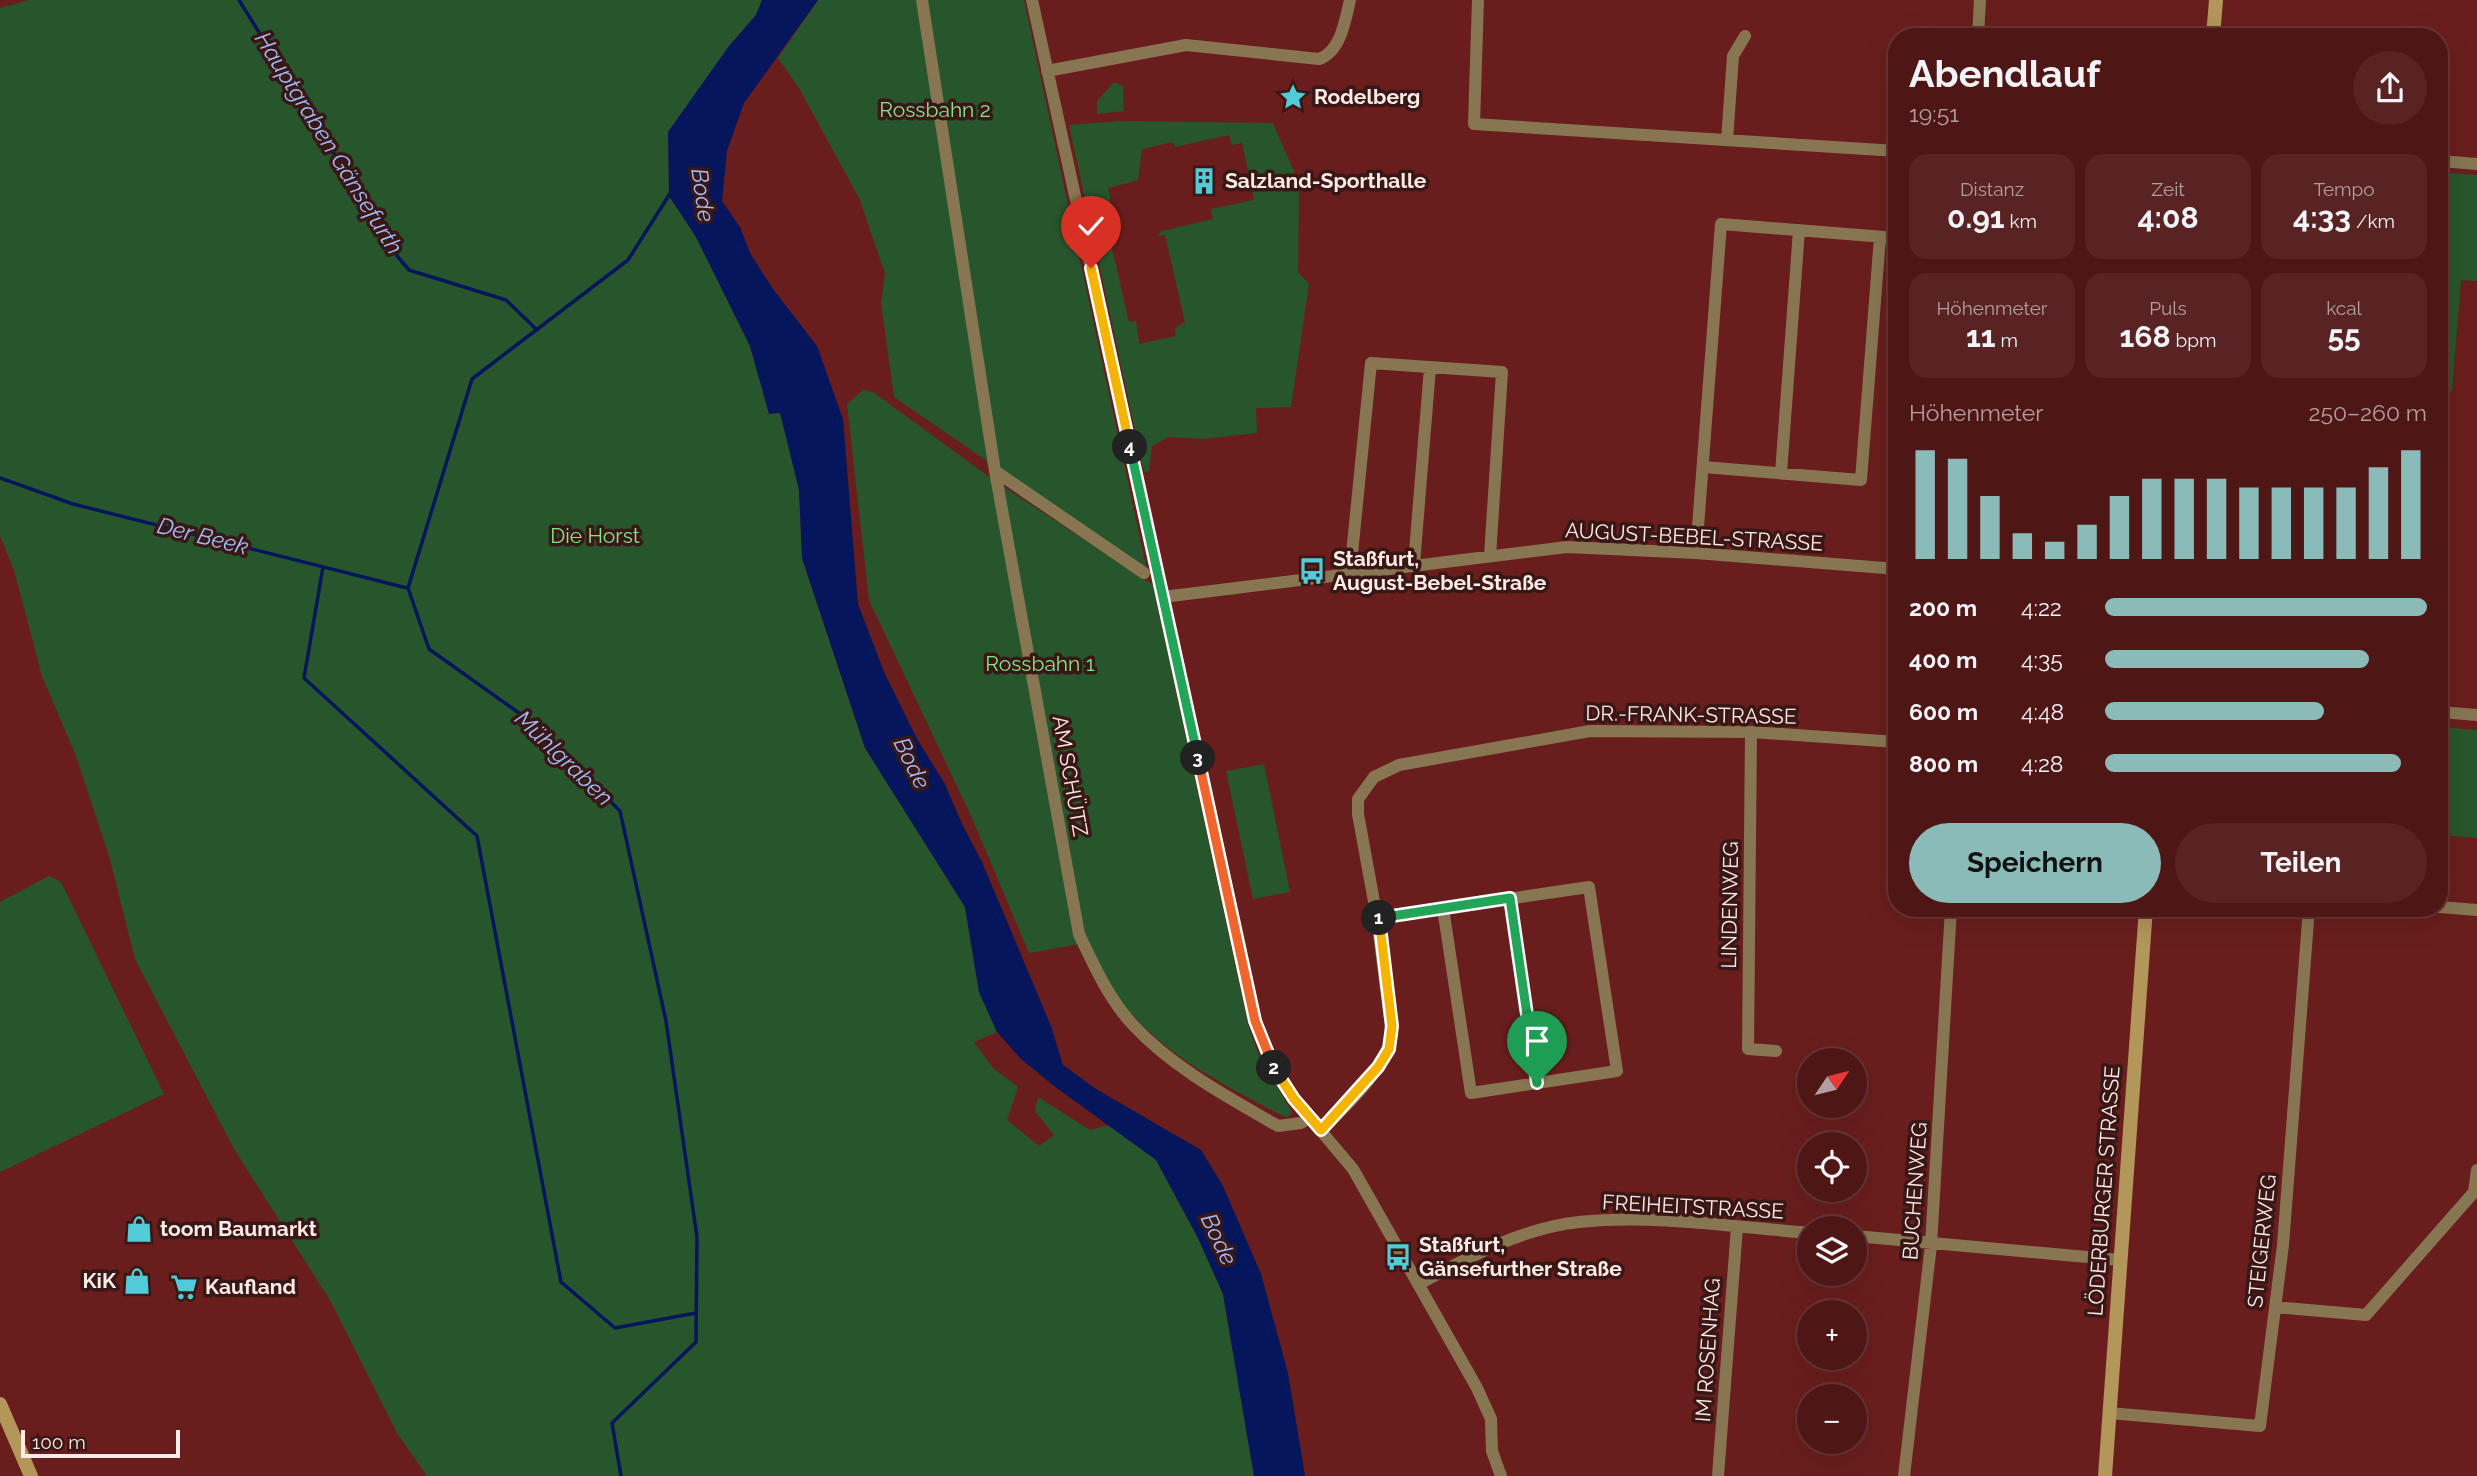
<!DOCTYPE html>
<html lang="de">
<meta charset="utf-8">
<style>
body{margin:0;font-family:Raleway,sans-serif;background:#592323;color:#f1f3f6;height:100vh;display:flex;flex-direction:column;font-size:26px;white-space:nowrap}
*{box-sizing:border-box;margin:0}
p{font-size:23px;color:#b39fa1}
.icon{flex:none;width:38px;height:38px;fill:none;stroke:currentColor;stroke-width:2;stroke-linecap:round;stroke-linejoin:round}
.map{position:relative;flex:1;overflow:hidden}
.side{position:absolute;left:1888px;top:28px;width:560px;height:889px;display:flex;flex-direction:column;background:#4f1616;border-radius:28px;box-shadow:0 7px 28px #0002,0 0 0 2px #663535}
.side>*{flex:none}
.needle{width:46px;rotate:55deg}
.tools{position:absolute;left:1797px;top:1048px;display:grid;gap:14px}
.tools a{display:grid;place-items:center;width:70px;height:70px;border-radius:50%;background:#4f1616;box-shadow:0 7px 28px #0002,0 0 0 2px #663535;font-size:35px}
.scale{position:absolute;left:21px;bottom:18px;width:159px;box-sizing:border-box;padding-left:7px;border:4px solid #feeae8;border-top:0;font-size:19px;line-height:24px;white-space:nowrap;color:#feeae8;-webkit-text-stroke:5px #391715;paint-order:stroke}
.pin{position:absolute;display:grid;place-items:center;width:60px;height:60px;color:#fff;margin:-72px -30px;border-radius:50% 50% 50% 0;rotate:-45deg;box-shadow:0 0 7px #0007}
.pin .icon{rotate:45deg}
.km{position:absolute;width:35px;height:35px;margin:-18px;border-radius:50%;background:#222;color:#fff;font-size:19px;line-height:35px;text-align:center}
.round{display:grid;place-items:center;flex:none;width:74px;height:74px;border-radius:37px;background:#592323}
.head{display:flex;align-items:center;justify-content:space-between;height:119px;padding:0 21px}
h1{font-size:38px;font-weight:700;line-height:52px}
.figures{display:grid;grid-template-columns:repeat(3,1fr);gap:10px;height:119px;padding:7px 21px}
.figures div{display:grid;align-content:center;border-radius:18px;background:#592323;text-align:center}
.figures b{font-size:30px;font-weight:700}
.figures small{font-size:19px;font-weight:400}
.figures p{font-size:19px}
.chart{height:196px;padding:14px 21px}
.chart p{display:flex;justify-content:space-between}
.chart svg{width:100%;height:126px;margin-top:7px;stroke:#8bbbb9;stroke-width:6}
.cta{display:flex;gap:14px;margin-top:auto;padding:14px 21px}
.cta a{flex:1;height:80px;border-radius:42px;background:#8bbbb9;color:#111;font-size:28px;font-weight:700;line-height:80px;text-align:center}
.cta a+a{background:#592323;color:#f1f3f6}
ul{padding:0 21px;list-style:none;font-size:23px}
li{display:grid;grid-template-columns:112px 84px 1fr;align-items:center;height:52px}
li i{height:18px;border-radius:9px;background:#8bbbb9}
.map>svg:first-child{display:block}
.green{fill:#28562c;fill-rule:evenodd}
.water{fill:#05165c}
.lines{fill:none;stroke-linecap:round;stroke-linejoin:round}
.stream{stroke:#05165c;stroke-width:3.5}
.street{stroke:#887652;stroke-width:12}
.secondary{stroke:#b2965a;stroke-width:14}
.split-1-casing{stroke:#fff;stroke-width:14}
.split-2-casing{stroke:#fff;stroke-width:14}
.split-3-casing{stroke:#fff;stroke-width:14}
.split-4-casing{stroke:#fff;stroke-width:14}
.split-5-casing{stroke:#fff;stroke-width:14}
.split-1{stroke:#22a559;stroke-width:9}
.split-2{stroke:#f5b400;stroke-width:9}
.split-3{stroke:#f0652b;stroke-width:9}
.split-4{stroke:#22a559;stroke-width:9}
.split-5{stroke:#f5b400;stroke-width:9}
.labels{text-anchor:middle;stroke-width:7;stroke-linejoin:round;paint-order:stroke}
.poi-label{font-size:21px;font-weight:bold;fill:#feeae8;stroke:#391715;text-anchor:start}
.park-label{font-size:21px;fill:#84e58a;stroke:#391715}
.street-label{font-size:21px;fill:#feeae8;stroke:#391715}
.water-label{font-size:23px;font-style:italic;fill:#a1befb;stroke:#391715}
</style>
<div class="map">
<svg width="2477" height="1476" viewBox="0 0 2477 1476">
<rect width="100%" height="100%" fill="#691e1d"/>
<!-- green -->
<path class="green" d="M29,0H762L756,15L729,46L668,132L669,196L696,237L750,346L769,414L780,412L799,490L802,558L865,748L965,907L979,992L997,1032L974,1042L993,1068L1018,1087L1007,1120L1039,1146L1054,1135L1035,1111L1038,1097L1090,1130L1110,1125L1156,1160L1198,1238L1223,1294L1254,1476H427L397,1433L331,1302L233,1147L135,959L110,859L76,756L42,676L14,570L0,536V8Z
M818,0H1024L1147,571L894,397L881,303L885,273L859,198L799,88L778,58Z
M1114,82L1123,86L1124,111L1097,114V101Z
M1123,121L1273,123L1299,183L1298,272L1309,284L1291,407L1256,408L1257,433L1202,439L1168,437L1152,446L1149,471L1144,472L1069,125ZM1229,135L1232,145L1242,143L1254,200L1211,209L1213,219L1162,231L1156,236L1165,235L1185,322L1175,328L1176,336L1139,344L1136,321L1129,322L1102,205L1111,202L1108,188L1138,180L1142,149L1173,142L1175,147Z
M2440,172L2477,175V281L2461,280L2452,391L2440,390Z
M863,390L873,392L992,479L1153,585L1248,1024L1258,1054L1292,1112L1287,1118C1198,1071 1130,1039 1085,943L1029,953L972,818L869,600L847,404Z
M2440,727L2477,730V838L2440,835Z
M1264,764L1290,892L1253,899L1226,771Z
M49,876L61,882L164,1094L0,1172V902Z"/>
<!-- water -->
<path class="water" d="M762,0H818L744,103L727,151L722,201L740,227L750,253L773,289L817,346L843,419L858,604L884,672L917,739L945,784L962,824L982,862L1051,1026L1063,1065L1096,1089L1201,1150L1223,1186L1261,1274L1288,1373L1305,1476H1254L1223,1294L1198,1238L1156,1160L1054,1086L1021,1059L997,1032L979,992L965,907L865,748L802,558L799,490L780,413L769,414L750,346L696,237L669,196L668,132L729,46L756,15Z"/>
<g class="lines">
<!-- stream -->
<path class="stream" d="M239,0L398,257L409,270L506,300L537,330
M0,478L73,504L407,588
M323,567L304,678L477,836L561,1282L615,1328L696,1313
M621,1476L612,1423L696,1342L697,1237L666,1021L620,811L526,718L429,649L408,588L472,379L628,260L671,192"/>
<!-- street -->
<path class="street" d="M922,0L995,471L1079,934C1094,966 1109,999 1133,1025C1173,1068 1228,1097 1278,1126L1301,1123L1309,1118
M1032,0L1259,1034L1269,1059L1294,1099L1353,1169L1477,1388L1491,1419L1492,1451L1501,1476
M1478,0L1474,124L1897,151
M1978,37L1980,0
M1047,71L1186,45L1319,59C1341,51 1345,21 1350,0
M1727,140L1733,56L1745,36
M2440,161L2477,164
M1703,467L1861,480L1880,237
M995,471L1144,573
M1781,473L1799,230
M1696,553L1721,224L1897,238
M1414,564L1430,368
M1350,574L1371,363L1502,372L1490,556
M1163,597L1567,547L1696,553L1897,569
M2440,712L2477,715
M1751,732L1748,1049L1776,1051
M1510,898L1537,1083
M2440,907L2477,910
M1377,918L1589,887L1617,1071L1471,1093L1443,908
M1321,1130C1347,1105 1383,1072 1392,1036L1377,918L1358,814V799L1374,777L1399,765L1590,731L1751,732L1897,742
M1855,1236L2120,1260
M1419,1284C1469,1257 1522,1228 1579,1222C1654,1214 1734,1227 1810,1233
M2275,1307L2366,1315L2474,1192L2477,1170
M2109,1413L2260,1426L2283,1245L2309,908
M1718,1476L1737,1227
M1904,1476L1931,1245L1951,908"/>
<!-- secondary -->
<path class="secondary" d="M2213,37L2216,0
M0,1404L31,1476
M2105,1476L2146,908"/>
</g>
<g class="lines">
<defs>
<path id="split-1" d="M1379,918L1510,898L1537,1083"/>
<path id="split-2" d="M1274,1068L1294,1099L1321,1130L1378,1067L1389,1049L1392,1026L1379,918"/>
<path id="split-3" d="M1198,758L1255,1021L1274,1068"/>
<path id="split-4" d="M1130,447L1198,758"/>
<path id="split-5" d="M1091,268L1130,447"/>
</defs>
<!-- split-1 casing -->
<use href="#split-1" class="split-1-casing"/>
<!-- split-2 casing -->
<use href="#split-2" class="split-2-casing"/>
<!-- split-3 casing -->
<use href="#split-3" class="split-3-casing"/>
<!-- split-4 casing -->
<use href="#split-4" class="split-4-casing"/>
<!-- split-5 casing -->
<use href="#split-5" class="split-5-casing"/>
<!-- split-1 -->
<use href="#split-1" class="split-1"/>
<!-- split-2 -->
<use href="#split-2" class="split-2"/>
<!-- split-3 -->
<use href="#split-3" class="split-3"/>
<!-- split-4 -->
<use href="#split-4" class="split-4"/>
<!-- split-5 -->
<use href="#split-5" class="split-5"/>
</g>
<!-- icons -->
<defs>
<symbol id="sight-bare" viewBox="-9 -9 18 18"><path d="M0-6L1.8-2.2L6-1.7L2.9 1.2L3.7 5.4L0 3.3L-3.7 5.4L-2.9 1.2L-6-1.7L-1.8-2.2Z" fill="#52cbd8" stroke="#391715" stroke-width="2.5" paint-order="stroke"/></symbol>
<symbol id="building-bare" viewBox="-9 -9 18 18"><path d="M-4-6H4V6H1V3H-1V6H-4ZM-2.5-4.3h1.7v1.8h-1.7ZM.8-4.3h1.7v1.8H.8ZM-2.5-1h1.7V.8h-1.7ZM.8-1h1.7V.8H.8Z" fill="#52cbd8" stroke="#391715" stroke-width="2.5" paint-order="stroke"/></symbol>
<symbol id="bus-bare" viewBox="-9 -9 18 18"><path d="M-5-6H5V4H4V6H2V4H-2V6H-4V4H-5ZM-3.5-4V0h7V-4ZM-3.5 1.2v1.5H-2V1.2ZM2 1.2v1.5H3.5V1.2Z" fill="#52cbd8" stroke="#391715" stroke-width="2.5" paint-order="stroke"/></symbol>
<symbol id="shop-bare" viewBox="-9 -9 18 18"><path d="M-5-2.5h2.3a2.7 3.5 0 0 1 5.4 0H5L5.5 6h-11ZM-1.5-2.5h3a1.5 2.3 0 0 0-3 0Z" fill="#52cbd8" stroke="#391715" stroke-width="2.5" paint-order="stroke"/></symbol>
<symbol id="supermarket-bare" viewBox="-9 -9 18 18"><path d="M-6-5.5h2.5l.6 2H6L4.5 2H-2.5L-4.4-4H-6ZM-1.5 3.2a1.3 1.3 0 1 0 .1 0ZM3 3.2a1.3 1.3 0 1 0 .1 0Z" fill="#52cbd8" stroke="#391715" stroke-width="2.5" paint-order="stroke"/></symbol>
</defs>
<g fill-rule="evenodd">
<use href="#sight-bare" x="1274" y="78" width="38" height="38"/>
<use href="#building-bare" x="1185" y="162" width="38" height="38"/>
<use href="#bus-bare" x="1293" y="552" width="38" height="38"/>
<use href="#shop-bare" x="120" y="1210" width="38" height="38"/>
<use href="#bus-bare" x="1379" y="1238" width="38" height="38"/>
<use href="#shop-bare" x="118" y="1262" width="38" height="38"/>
<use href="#supermarket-bare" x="165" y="1268" width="38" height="38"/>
</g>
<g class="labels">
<!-- poi labels -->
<g class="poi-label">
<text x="1314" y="104">Rodelberg</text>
<text x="1225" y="188">Salzland-Sporthalle</text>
<text x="1333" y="566">Staßfurt,<tspan x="1333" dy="24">August-Bebel-Straße</tspan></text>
<text x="160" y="1236">toom Baumarkt</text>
<text x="1419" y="1252">Staßfurt,<tspan x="1419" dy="24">Gänsefurther Straße</tspan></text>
<text x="116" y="1288" text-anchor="end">KiK</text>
<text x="205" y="1294">Kaufland</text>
</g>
<!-- park labels -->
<g class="park-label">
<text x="935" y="117">Rossbahn 2</text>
<text x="595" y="543">Die Horst</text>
<text x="1040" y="671">Rossbahn 1</text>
</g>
<!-- street labels -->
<g class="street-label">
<text transform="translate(1694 537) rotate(3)" y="7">AUGUST-BEBEL-STRASSE</text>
<text transform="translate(1691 715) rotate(1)" y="7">DR.-FRANK-STRASSE</text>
<text transform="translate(1070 776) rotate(80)" y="7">AM SCHÜTZ</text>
<text transform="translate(1730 905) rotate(-89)" y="7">LINDENWEG</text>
<text transform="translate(1915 1191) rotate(-86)" y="7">BUCHENWEG</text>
<text transform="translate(2104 1191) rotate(-86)" y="7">LÖDERBURGER STRASSE</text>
<text transform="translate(1693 1207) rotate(3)" y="7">FREIHEITSTRASSE</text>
<text transform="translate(2262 1241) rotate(-84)" y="7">STEIGERWEG</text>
<text transform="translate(1708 1350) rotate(-86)" y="7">IM ROSENHAG</text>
</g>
<!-- water labels -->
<g class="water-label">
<text transform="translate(329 143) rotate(58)" y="8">Hauptgraben Gänsefurth</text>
<text transform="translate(703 195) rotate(82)" y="8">Bode</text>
<text transform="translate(203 536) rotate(14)" y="8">Der Beek</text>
<text transform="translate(564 758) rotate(44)" y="8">Mühlgraben</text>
<text transform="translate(912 763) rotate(64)" y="8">Bode</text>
<text transform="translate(1219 1239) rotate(65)" y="8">Bode</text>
</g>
</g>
</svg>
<div class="tools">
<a><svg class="needle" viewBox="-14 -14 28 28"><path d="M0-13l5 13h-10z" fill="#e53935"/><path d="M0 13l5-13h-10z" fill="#b39fa1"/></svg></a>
<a><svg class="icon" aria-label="locate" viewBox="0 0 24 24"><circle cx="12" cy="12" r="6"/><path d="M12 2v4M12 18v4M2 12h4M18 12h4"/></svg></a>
<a><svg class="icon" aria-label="layers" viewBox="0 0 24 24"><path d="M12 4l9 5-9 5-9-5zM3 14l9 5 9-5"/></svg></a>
<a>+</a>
<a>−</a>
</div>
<div class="scale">100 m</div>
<div class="pin" style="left:1537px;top:1083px;background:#1e9e55"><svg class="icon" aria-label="arrive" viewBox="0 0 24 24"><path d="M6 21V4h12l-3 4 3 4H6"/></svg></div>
<div class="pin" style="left:1091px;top:268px;background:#d93025"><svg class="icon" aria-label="check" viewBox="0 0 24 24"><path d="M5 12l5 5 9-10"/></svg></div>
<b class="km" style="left:1379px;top:918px">1</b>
<b class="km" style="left:1274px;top:1068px">2</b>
<b class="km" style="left:1198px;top:758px">3</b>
<b class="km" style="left:1130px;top:447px">4</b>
<section class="side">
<div class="head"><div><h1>Abendlauf</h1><p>19:51</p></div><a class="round"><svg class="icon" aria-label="share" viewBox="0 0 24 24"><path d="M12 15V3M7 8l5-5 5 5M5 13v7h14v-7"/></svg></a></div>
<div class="figures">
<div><p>Distanz</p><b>0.91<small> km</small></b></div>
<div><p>Zeit</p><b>4:08</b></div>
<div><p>Tempo</p><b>4:33<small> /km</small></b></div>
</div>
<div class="figures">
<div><p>Höhenmeter</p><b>11<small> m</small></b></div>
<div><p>Puls</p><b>168<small> bpm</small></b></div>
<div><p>kcal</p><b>55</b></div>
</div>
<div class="chart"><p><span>Höhenmeter</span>250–260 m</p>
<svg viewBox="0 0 160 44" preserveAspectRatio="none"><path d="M5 44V6M15 44V9M25 44V22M35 44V35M45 44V38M55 44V32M65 44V22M75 44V16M85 44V16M95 44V16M105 44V19M115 44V19M125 44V19M135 44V19M145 44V12M155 44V6"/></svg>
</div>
<ul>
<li><b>200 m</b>4:22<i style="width:100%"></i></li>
<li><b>400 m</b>4:35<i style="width:82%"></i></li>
<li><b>600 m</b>4:48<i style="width:68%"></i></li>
<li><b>800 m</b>4:28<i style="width:92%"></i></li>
</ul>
<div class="cta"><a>Speichern</a><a>Teilen</a></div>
</section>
</div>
